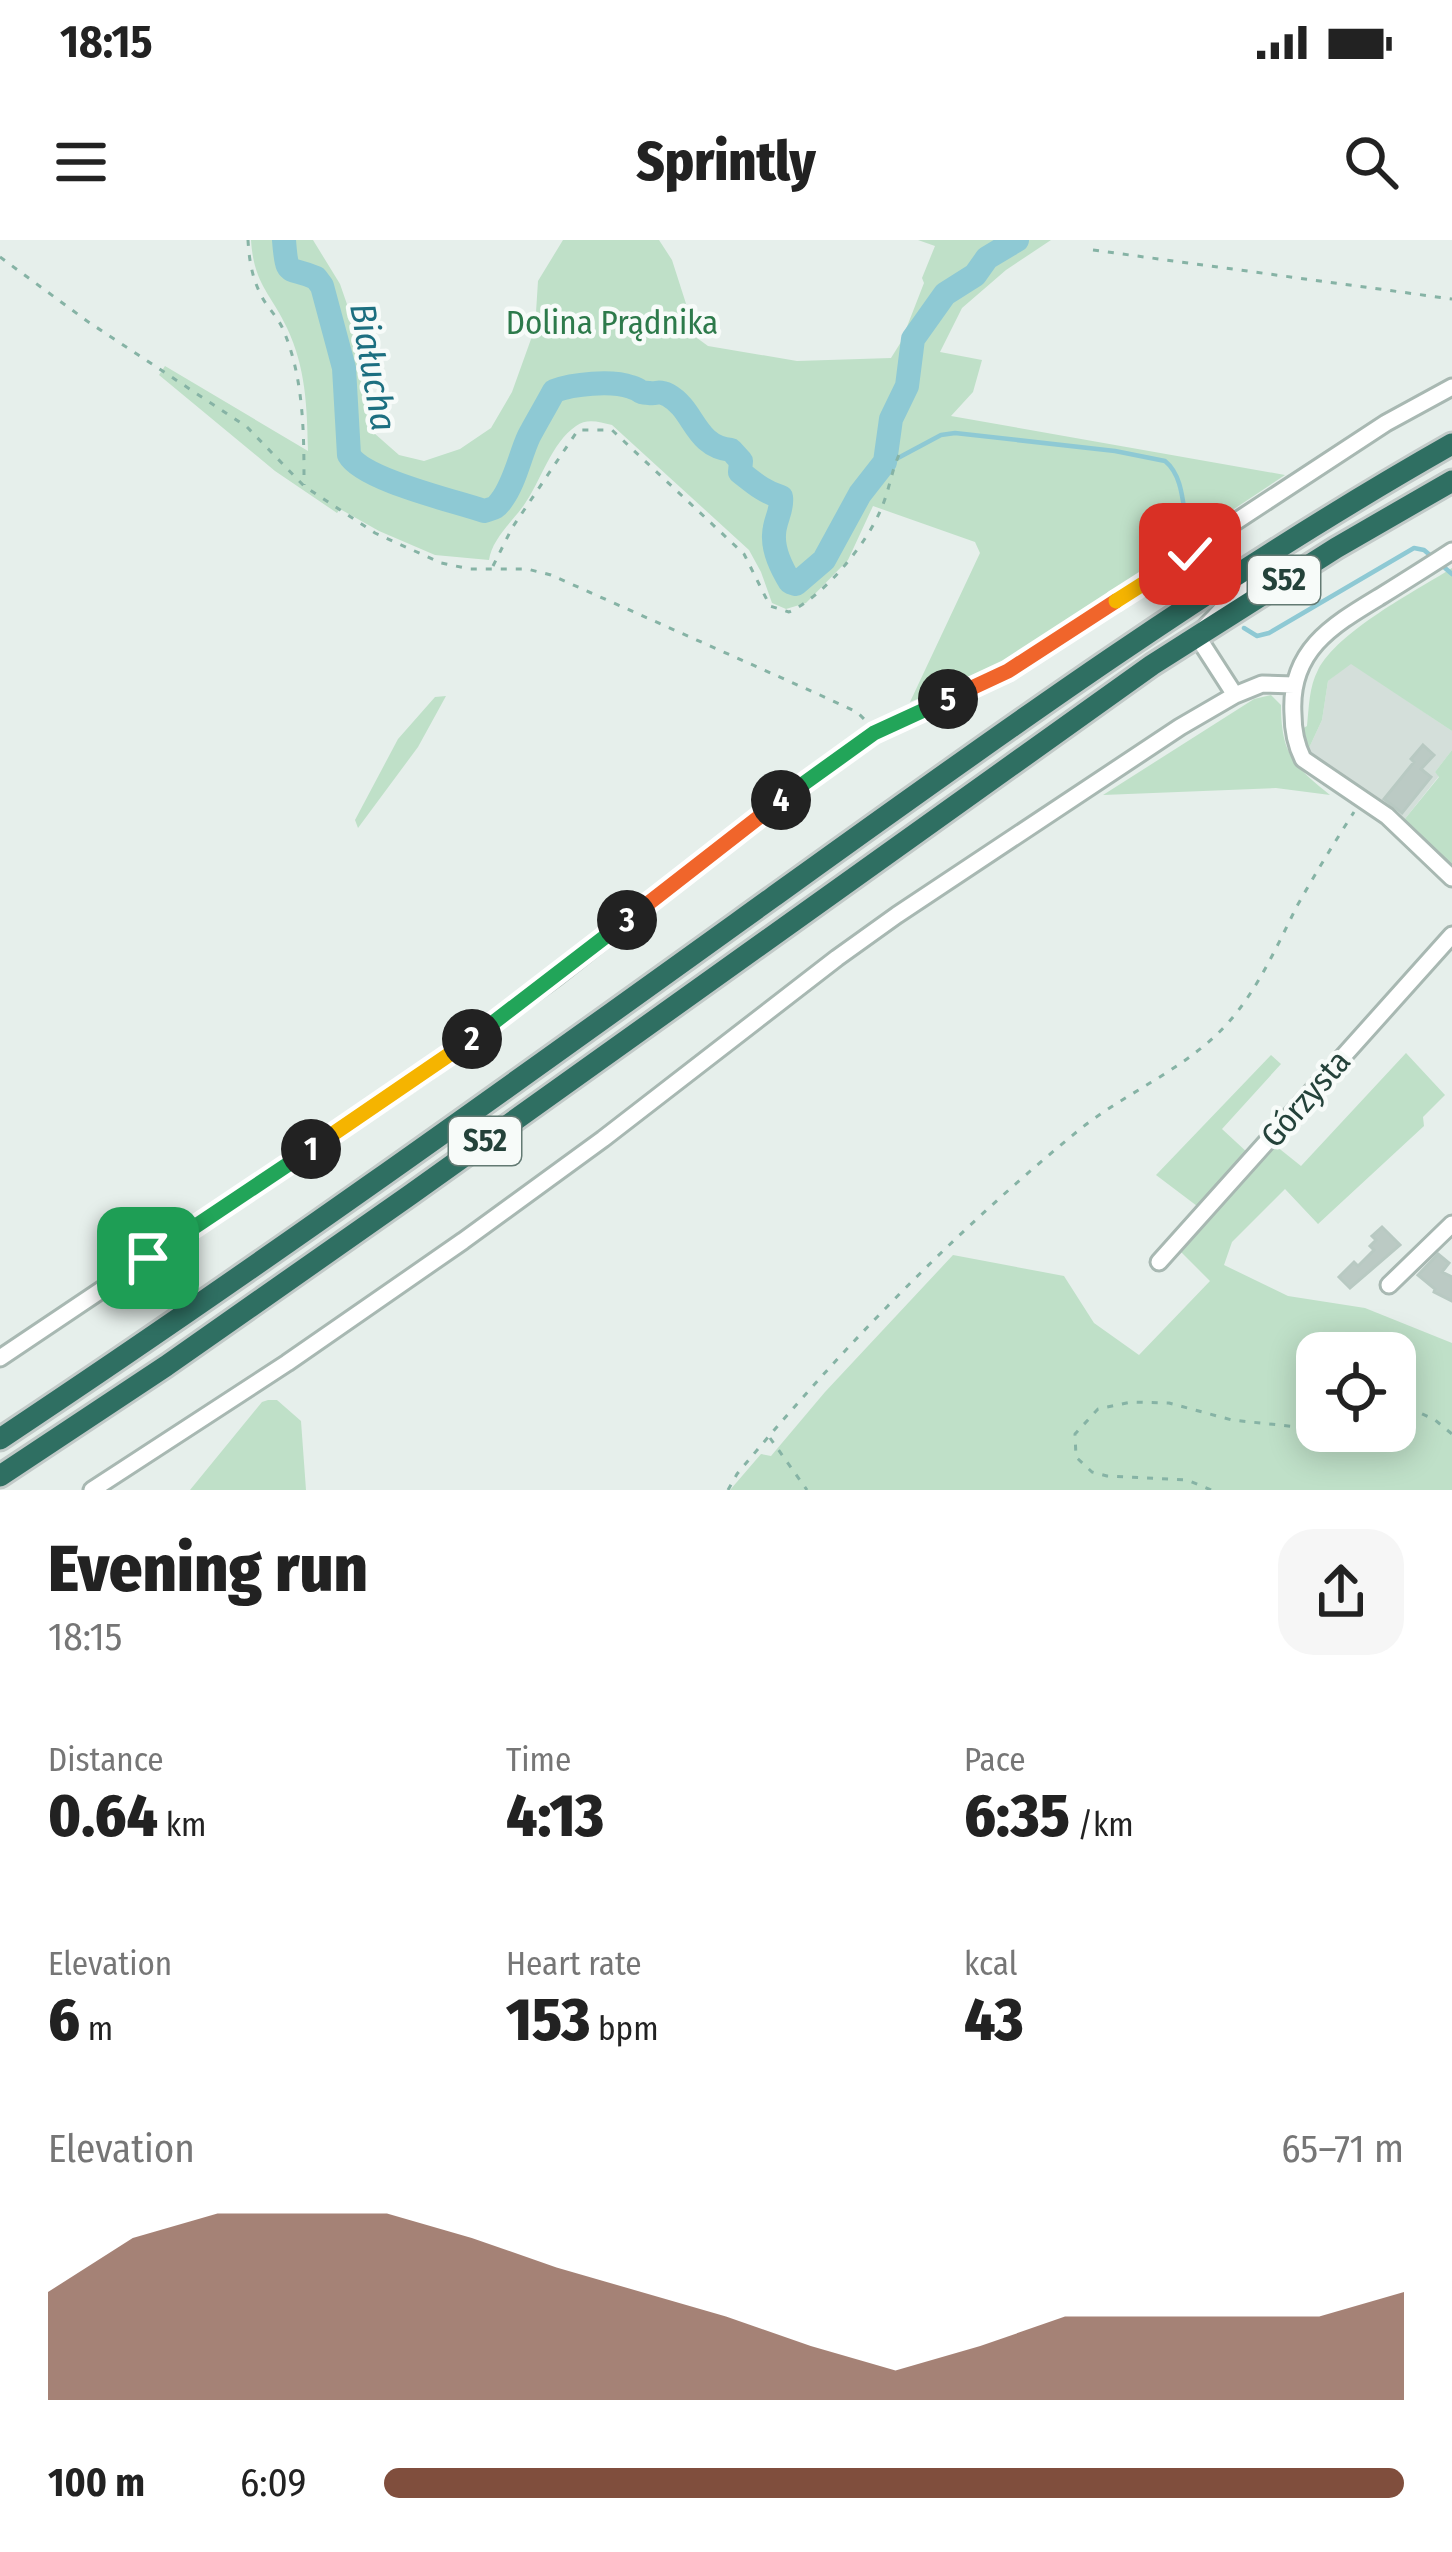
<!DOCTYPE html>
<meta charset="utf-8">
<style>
body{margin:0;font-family:"Fira Sans Condensed",sans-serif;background:#f6f6f6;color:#222;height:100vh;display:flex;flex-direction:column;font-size:45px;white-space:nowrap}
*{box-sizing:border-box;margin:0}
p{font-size:39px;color:#767676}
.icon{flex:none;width:66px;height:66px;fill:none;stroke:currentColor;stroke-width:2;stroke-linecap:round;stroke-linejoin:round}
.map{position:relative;height:1250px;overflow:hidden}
.sheet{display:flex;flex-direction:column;background:#fff;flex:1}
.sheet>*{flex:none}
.buttons{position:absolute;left:1296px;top:1092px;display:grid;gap:24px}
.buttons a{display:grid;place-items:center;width:120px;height:120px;border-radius:24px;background:#fff;box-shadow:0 6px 30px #0003;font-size:60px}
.pin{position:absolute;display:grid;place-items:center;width:102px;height:102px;color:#fff;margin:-51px;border-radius:24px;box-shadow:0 6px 18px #0006}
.km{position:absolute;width:60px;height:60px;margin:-30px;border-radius:50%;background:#222;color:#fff;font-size:33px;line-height:60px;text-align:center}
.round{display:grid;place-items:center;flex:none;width:126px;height:126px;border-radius:36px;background:#f6f6f6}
.headline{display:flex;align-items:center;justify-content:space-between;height:204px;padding:0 48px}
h1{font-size:66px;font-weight:800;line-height:90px}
.metrics{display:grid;grid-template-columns:repeat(3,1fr);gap:18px;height:204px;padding:12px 48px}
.metrics div{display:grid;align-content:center}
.metrics b{font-size:60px;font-weight:800}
.metrics small{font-size:33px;font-weight:400}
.metrics p{font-size:33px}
.chart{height:336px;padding:24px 48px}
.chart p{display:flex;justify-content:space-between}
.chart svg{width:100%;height:216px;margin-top:12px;fill:#804e3d;opacity:.7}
ul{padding:0 48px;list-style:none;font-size:39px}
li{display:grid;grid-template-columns:192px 144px 1fr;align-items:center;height:90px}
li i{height:30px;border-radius:15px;background:#804e3d}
.status{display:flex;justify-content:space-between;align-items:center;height:84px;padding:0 60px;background:#fff;direction:ltr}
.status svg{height:33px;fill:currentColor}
header{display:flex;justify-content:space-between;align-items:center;height:156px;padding:0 48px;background:#fff;font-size:54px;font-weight:800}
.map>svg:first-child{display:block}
.built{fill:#d4dfda}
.green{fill:#bfe0c8;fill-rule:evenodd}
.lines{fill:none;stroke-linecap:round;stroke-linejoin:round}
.stream{stroke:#8ec9d4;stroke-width:4.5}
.river{stroke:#8ec9d4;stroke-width:24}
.building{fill:#bbcac4;stroke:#b8c9c2;stroke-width:3}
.minor-casing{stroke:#a8b8b2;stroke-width:21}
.highway-casing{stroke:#c2cac8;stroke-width:27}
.path{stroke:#86b3a5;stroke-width:3;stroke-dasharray:6 9;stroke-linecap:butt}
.minor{stroke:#fff;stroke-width:15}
.highway{stroke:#2f6f62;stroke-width:21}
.split-1-casing{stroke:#fff;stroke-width:24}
.split-2-casing{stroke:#fff;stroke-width:24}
.split-3-casing{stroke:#fff;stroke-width:24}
.split-4-casing{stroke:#fff;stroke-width:24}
.split-5-casing{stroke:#fff;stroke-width:24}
.split-6-casing{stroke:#fff;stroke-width:24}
.split-7-casing{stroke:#fff;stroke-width:24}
.split-1{stroke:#22a559;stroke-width:15}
.split-2{stroke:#f5b400;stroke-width:15}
.split-3{stroke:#22a559;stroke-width:15}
.split-4{stroke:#f0652b;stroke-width:15}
.split-5{stroke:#22a559;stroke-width:15}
.split-6{stroke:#f0652b;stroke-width:15}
.split-7{stroke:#f5b400;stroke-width:15}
.labels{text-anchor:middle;stroke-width:9;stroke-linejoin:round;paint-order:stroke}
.shield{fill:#f7fbf9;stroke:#637a73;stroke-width:3}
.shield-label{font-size:30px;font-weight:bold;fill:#24423a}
.park-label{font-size:33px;fill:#2d7a4b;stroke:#f7fbf9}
.street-label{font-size:33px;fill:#24423a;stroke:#f7fbf9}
.water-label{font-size:36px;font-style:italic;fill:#1c6f80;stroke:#f7fbf9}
</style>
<div class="status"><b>18:15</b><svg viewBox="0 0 49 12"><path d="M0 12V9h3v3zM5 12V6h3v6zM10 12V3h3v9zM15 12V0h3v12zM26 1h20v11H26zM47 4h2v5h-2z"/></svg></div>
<header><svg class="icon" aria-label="menu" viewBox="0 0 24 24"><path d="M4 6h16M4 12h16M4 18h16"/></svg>Sprintly<svg class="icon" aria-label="search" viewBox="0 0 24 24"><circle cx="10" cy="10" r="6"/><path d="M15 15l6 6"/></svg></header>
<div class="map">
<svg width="1452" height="1250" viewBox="0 0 1452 1250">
<rect width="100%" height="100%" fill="#e6efeb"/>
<!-- built -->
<path class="built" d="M1351,423L1452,491V510L1435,532L1439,536L1404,580L1309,514V508L1322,480L1328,441Z"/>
<!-- green -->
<path class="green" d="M251,0H313L340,44L359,99L366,163L374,193L399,215L424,221L460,209L491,188L512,152L535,88L538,41L563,0H659L672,20L697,98L708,106L797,121L891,118L901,102L924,43L922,38L935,6L918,0H1051L1006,30L962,68L940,112L982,120L973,152L951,176L1285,235L997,427L910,462L980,313L975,302L873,266L848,320L806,363L786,369L772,363L761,332L749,310L612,185C599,182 587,178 576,186C551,203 541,241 524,265C512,282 492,299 489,320L435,315L379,291L340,269L337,273L275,231L159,135L165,126L308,211C307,167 306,128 287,88C270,52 254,45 251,0Z
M1452,328V491L1351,424L1328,441L1322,480L1309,508L1300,504V490L1307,486C1309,467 1309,447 1318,430C1338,391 1414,352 1452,328Z
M1271,455L1281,465C1281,514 1294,526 1330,555L1276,548L1103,555L1254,459Z
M446,456L418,507L358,588L355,580L398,499L435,457Z
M1452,510V627L1404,580L1439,537L1435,532Z
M1406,813L1445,855L1423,877L1424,886L1318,984L1285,949L1232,1002L1224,1025L1288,1056L1365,1068L1452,1103V1250H730L761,1214L771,1216L825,1152L953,1015L1064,1036L1094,1083L1139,1115L1210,1041L1176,1007L1271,902L1301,926ZM1317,1113H1395V1191H1317Z
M1271,815L1281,824L1222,889L1249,914L1201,969L1156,935Z
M268,1160H277L301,1181L306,1250H190L262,1162Z"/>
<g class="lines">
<!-- stream -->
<path class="stream" d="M883,226L941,195L955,193L1115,211L1165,221C1186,238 1182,274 1190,300
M1244,388L1257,396L1269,393L1414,308L1424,310L1452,334"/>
<!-- river -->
<path class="river" d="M284,0C287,40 288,25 316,38L322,46L344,128L349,215C363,240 455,261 484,271C494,268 495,269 501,261C515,243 520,215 529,196C537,181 546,166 554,151C573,144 611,140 631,147C644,151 635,152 649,153C659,154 658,150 668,155C695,170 694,206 731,210L741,221L740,232C754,243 764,252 781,257C783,270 774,281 774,295C773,311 782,329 790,342L796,344L824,320L860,254L885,222L891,179L907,146L913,99L945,54L975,35L987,18L1017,0"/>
</g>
<!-- building -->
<path class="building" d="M1423,505L1434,515L1421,529L1431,537L1402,573L1384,559L1414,522L1411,519Z
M1382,987L1400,1005L1350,1048L1339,1037L1354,1022L1358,1026L1374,1010L1370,1006L1376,1000L1372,996Z
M1438,1014L1449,1023L1442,1032L1452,1037V1061L1434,1052L1435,1049L1418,1035Z"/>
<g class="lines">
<defs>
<path id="minor" d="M1452,311C1429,326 1405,341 1381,356C1333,385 1289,410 1293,474C1293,490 1296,505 1303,519L1387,576L1452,638
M1235,455L1197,396L1257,331
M1159,1022L1452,695
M1389,1045L1452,984
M0,1118L426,832L556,737L786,556L874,493L1008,431L1386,183L1452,147
M92,1250L287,1123L463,1001L603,899L837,718L897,675L1180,487L1235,455L1262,444L1294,445"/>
<path id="highway" d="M0,1199C262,1025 517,841 773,657C994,498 1214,339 1452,204
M0,1236L166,1126L410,955L1152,425L1336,308L1452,241"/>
</defs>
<!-- minor casing -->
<use href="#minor" class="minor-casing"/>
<!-- highway casing -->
<use href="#highway" class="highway-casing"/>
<!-- path -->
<path class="path" d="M248,0C249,19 252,38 261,55C266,66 276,75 282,87C304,136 304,193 304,245
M1093,10L1452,59
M0,17L87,81L247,187L304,246L375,293L441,323L470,329H527L551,335L820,455L857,472L867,482
M493,326L512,288L578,190H612L744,314L770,366L789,372C823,357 867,304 881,269C889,252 891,232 899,215
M1395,1161L1435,1180L1452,1194
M770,1198L807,1250
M728,1250L737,1234C840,1110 954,992 1079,890C1126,852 1185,830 1227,784C1257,751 1277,706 1297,666C1315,634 1334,603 1354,572
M1211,1250L1187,1240L1107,1236L1092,1232L1076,1217L1075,1194L1098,1169L1131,1162L1169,1163L1232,1180L1298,1187L1317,1177"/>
<!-- minor -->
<use href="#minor" class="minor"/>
<!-- highway -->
<use href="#highway" class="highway"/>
</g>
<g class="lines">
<defs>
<path id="split-1" d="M148,1018L311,909"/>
<path id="split-2" d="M311,909L472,799"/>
<path id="split-3" d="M472,799L627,680"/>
<path id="split-4" d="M627,680L781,560"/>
<path id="split-5" d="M781,560L874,493L948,459"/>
<path id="split-6" d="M948,459L1008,431L1116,361"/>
<path id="split-7" d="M1116,361L1190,314"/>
</defs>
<!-- split-1 casing -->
<use href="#split-1" class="split-1-casing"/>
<!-- split-2 casing -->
<use href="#split-2" class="split-2-casing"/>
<!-- split-3 casing -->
<use href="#split-3" class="split-3-casing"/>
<!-- split-4 casing -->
<use href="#split-4" class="split-4-casing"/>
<!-- split-5 casing -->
<use href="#split-5" class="split-5-casing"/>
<!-- split-6 casing -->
<use href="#split-6" class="split-6-casing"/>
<!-- split-7 casing -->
<use href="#split-7" class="split-7-casing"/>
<!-- split-1 -->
<use href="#split-1" class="split-1"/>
<!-- split-2 -->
<use href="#split-2" class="split-2"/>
<!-- split-3 -->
<use href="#split-3" class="split-3"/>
<!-- split-4 -->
<use href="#split-4" class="split-4"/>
<!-- split-5 -->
<use href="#split-5" class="split-5"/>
<!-- split-6 -->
<use href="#split-6" class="split-6"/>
<!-- split-7 -->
<use href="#split-7" class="split-7"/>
</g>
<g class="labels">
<!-- shield labels -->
<g class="shield">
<rect x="1248" y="316" width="72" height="48" rx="9"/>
<rect x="449" y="877" width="72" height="48" rx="9"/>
</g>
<g class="shield-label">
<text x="1284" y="350">S52</text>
<text x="485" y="911">S52</text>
</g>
<!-- park labels -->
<g class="park-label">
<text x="612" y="94">Dolina Prądnika</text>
</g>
<!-- street labels -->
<g class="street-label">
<text transform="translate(1305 858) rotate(-49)" y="12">Górzysta</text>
</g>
<!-- water labels -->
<g class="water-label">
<text transform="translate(374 127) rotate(80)" y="13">Białucha</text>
</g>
</g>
</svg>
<div class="buttons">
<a><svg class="icon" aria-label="locate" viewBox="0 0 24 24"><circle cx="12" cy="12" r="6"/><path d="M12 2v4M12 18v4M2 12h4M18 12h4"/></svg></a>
</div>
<div class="pin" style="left:148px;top:1018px;background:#1e9e55"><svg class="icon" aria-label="arrive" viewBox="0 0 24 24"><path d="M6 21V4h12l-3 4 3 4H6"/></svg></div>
<div class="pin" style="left:1190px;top:314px;background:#d93025"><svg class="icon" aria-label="check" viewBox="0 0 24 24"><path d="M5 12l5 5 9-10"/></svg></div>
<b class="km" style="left:311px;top:909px">1</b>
<b class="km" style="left:472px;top:799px">2</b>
<b class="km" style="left:627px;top:680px">3</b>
<b class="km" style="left:781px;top:560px">4</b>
<b class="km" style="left:948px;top:459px">5</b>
</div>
<section class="sheet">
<div class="headline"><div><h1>Evening run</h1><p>18:15</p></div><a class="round"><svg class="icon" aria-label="share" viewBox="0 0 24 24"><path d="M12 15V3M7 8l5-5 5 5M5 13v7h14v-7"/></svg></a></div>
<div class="metrics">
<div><p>Distance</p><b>0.64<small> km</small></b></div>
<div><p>Time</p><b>4:13</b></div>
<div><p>Pace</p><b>6:35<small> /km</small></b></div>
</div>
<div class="metrics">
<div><p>Elevation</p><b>6<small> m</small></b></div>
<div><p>Heart rate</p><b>153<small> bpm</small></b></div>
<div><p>kcal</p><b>43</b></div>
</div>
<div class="chart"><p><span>Elevation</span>65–71 m</p>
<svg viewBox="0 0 160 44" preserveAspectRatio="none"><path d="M0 44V22L10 11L20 6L30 6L40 6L50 11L60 17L70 22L80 27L90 33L100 38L110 33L120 27L130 27L140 27L150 27L160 22V44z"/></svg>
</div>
<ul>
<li><b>100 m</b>6:09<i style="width:100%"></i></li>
</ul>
</section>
